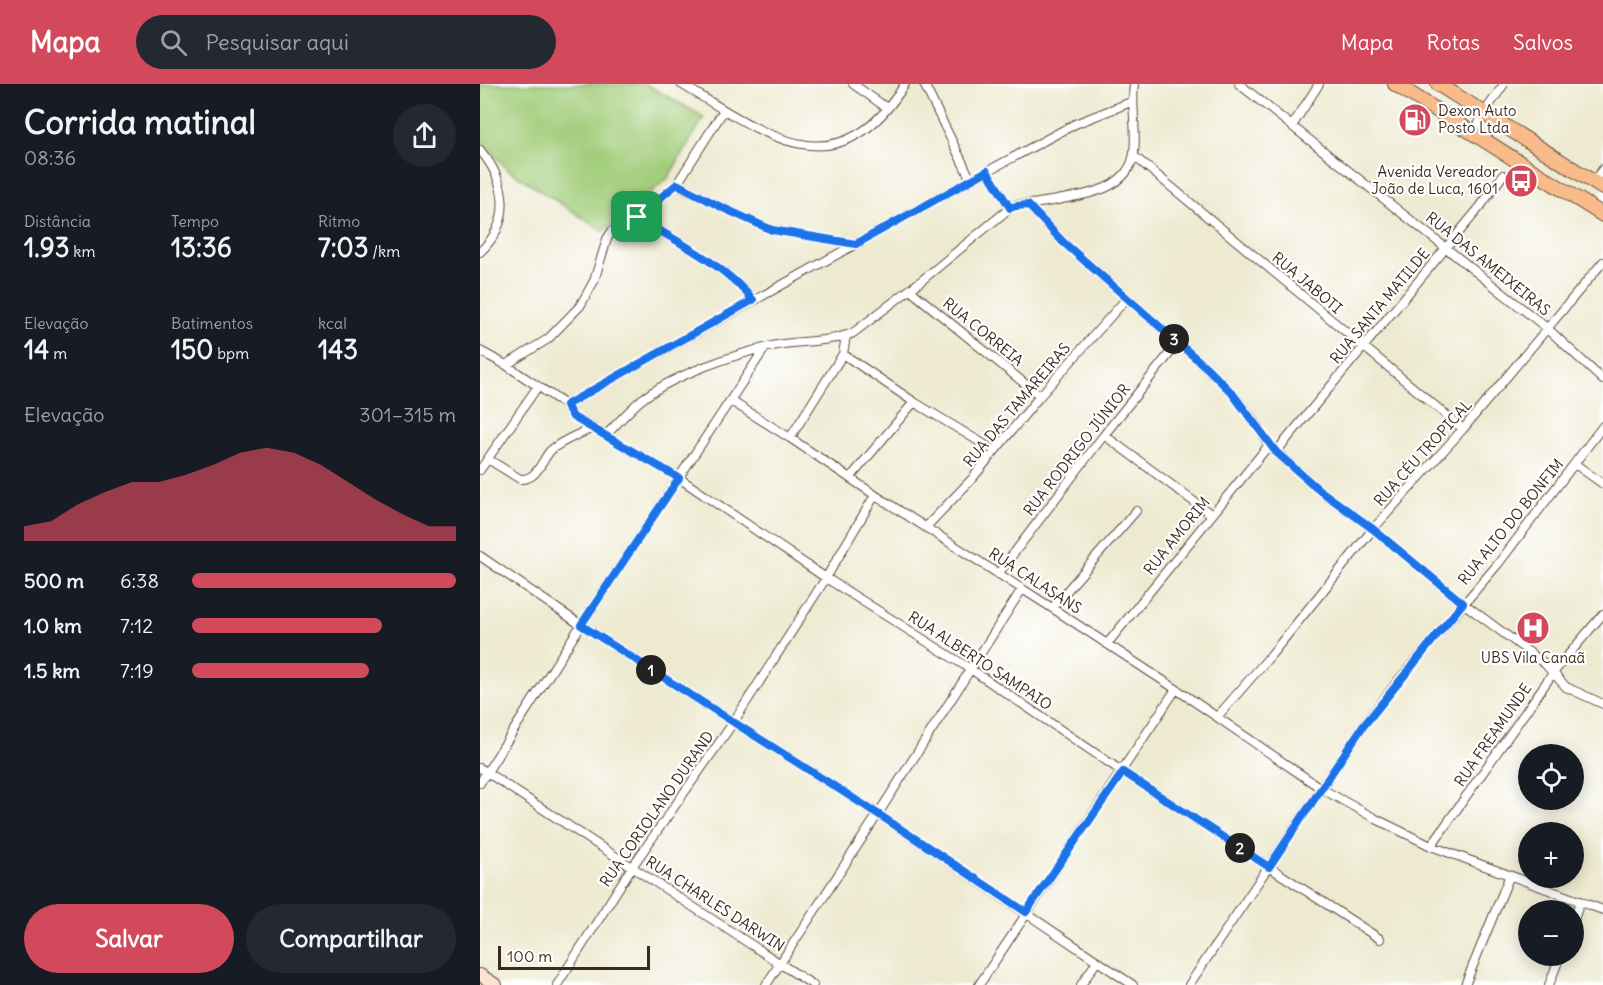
<!DOCTYPE html>
<html lang="pt">
<meta charset="utf-8">
<style>
body{margin:0;font-family:Delius,sans-serif;background:#242831;color:#f1f3f6;height:100vh;display:flex;flex-direction:column;font-size:22px;white-space:nowrap}
*{box-sizing:border-box;margin:0}
p{font-size:20px;color:#9ea1a6}
.icon{flex:none;width:33px;height:33px;fill:none;stroke:currentColor;stroke-width:2;stroke-linecap:round;stroke-linejoin:round}
.map{position:relative;flex:1;overflow:hidden}
.side{display:flex;flex-direction:column;background:#171b24;width:480px}
.side>*{flex:none}
.controls{position:absolute;left:1038px;top:660px;display:grid;gap:12px}
.controls a{display:grid;place-items:center;width:66px;height:66px;border-radius:50%;background:#171b24;box-shadow:0 3px 15px #0003;font-size:30px}
.scale{position:absolute;left:18px;bottom:15px;width:152px;box-sizing:border-box;padding-left:6px;border:3px solid #3b2a1e;border-top:0;font-size:16px;line-height:21px;white-space:nowrap;color:#3b2a1e;-webkit-text-stroke:4px #fff;paint-order:stroke}
.pin{position:absolute;display:grid;place-items:center;width:51px;height:51px;color:#fff;margin:-26px;border-radius:12px;box-shadow:0 3px 9px #0006}
.km{position:absolute;width:30px;height:30px;margin:-15px;border-radius:50%;background:#222;color:#fff;font-size:16px;line-height:30px;text-align:center}
.round{display:grid;place-items:center;flex:none;width:63px;height:63px;border-radius:32px;background:#242831}
.summary{display:flex;align-items:center;justify-content:space-between;height:102px;padding:0 24px}
h1{font-size:33px;font-weight:800;line-height:45px}
.figures{display:grid;grid-template-columns:repeat(3,1fr);gap:9px;height:102px;padding:6px 24px}
.figures div{display:grid;align-content:center}
.figures b{font-size:26px;font-weight:800}
.figures small{font-size:16px;font-weight:400}
.figures p{font-size:16px}
.chart{height:168px;padding:12px 24px}
.chart p{display:flex;justify-content:space-between}
.chart svg{width:100%;height:108px;margin-top:6px;fill:#d1495b;opacity:.7}
.action{display:flex;gap:12px;margin-top:auto;padding:12px 24px}
.action a{flex:1;height:69px;border-radius:36px;background:#d1495b;color:#fff;font-size:24px;font-weight:800;line-height:69px;text-align:center}
.action a+a{background:#242831;color:#f1f3f6}
ul{padding:0 24px;list-style:none;font-size:20px}
li{display:grid;grid-template-columns:96px 72px 1fr;align-items:center;height:45px}
li i{height:15px;border-radius:8px;background:#d1495b}
header{display:flex;align-items:center;gap:36px;box-sizing:border-box;height:84px;padding:0 30px;background:#d1495b;color:#fff}
header strong{font-size:28px}
nav{display:flex;gap:33px;margin-inline-start:auto;font-size:21px}
.search{width:420px;height:54px;background:#242831;display:flex;align-items:center;gap:15px;box-sizing:border-box;padding:0 21px;border-radius:33px;color:#9ea1a6;font-size:22px}
main{display:flex;flex:1;min-height:0}
.map>svg:first-child{display:block}
.green{fill:#a2cd7a;stroke:#6e7c4c;stroke-width:1.5}
.lines{fill:none;stroke-linecap:round;stroke-linejoin:round}
.street-casing{stroke:#564739;stroke-width:10}
.secondary-casing{stroke:#564739;stroke-width:14}
.primary-casing{stroke:#564739;stroke-width:16}
.street{stroke:#fff;stroke-width:8}
.secondary{stroke:#fde4d1;stroke-width:12}
.primary{stroke:#fabb8b;stroke-width:14}
.route-casing{stroke:#fff;stroke-width:12}
.route{stroke:#1a73e8;stroke-width:8}
.labels{text-anchor:middle;stroke-width:4.5;stroke-linejoin:round;paint-order:stroke}
.poi-label{font-size:15px;fill:#3b2a1e;stroke:#fff;text-anchor:start}
.street-label{font-size:15px;fill:#3b2a1e;stroke:#fff}
</style>
<header>
<strong>Mapa</strong>
<div class="search"><svg class="icon" aria-label="search" viewBox="0 0 24 24"><circle cx="10" cy="10" r="6"/><path d="M15 15l6 6"/></svg>Pesquisar aqui</div>
<nav><a>Mapa</a><a>Rotas</a><a>Salvos</a></nav>
</header>
<main>
<section class="side">
<div class="summary"><div><h1>Corrida matinal</h1><p>08:36</p></div><a class="round"><svg class="icon" aria-label="share" viewBox="0 0 24 24"><path d="M12 15V3M7 8l5-5 5 5M5 13v7h14v-7"/></svg></a></div>
<div class="figures">
<div><p>Distância</p><b>1.93<small> km</small></b></div>
<div><p>Tempo</p><b>13:36</b></div>
<div><p>Ritmo</p><b>7:03<small> /km</small></b></div>
</div>
<div class="figures">
<div><p>Elevação</p><b>14<small> m</small></b></div>
<div><p>Batimentos</p><b>150<small> bpm</small></b></div>
<div><p>kcal</p><b>143</b></div>
</div>
<div class="chart"><p><span>Elevação</span>301–315 m</p>
<svg viewBox="0 0 160 44" preserveAspectRatio="none"><path d="M0 44V38L10 36L20 29L30 24L40 20L50 20L60 17L70 13L80 8L90 6L100 8L110 13L120 20L130 27L140 33L150 38L160 38V44z"/></svg>
</div>
<ul>
<li><b>500 m</b>6:38<i style="width:100%"></i></li>
<li><b>1.0 km</b>7:12<i style="width:72%"></i></li>
<li><b>1.5 km</b>7:19<i style="width:67%"></i></li>
</ul>
<div class="action"><a>Salvar</a><a>Compartilhar</a></div>
</section>
<div class="map">
<svg width="1123" height="901" viewBox="0 0 1123 901">
<rect width="100%" height="100%" fill="#fff"/>
<filter id="ink" filterUnits="userSpaceOnUse"><feTurbulence type="fractalNoise" baseFrequency=".0167" numOctaves="2"/><feDisplacementMap in="SourceGraphic" scale="12" xChannelSelector="R" yChannelSelector="G"/><feConvolveMatrix kernelMatrix="1 2 1 2 8 2 1 2 1" color-interpolation-filters="sRGB"/></filter>
<filter id="wash" filterUnits="userSpaceOnUse"><feTurbulence type="fractalNoise" baseFrequency=".008" numOctaves="4" result="noise"/><feDisplacementMap in="SourceGraphic" scale="24" xChannelSelector="R" yChannelSelector="G"/><feGaussianBlur stdDeviation="1.35" result="paint"/><feColorMatrix in="noise" values="0 0 0 0 0 0 0 0 0 0 0 0 0 0 0 0 0 1.4 0 .05"/><feComposite in="paint" operator="in"/></filter>
<g filter="url(#wash)">
<rect width="100%" height="100%" fill="#eeead1"/>
<!-- green -->
<path class="green" d="M0,0H166L224,33L188,94L123,147L27,85L0,54Z"/>
</g>
<g filter="url(#ink)">
<g class="lines">
<defs>
<path id="street" d="M201,0C285,50 357,109 425,0
M373,0L407,24
M444,0L491,96
M759,0L1068,245L1123,296
M812,42L839,0
M994,49L1004,29L1024,0
M0,66C27,98 33,137 0,168
M654,72L983,345
M507,87L530,124
M1113,98L1123,85
M197,100L241,123L292,146L376,160
M548,121L583,158L727,284L752,309L774,337L789,361L838,405L893,445L983,519L1065,580L1086,603L1123,620
M157,133C197,158 243,179 273,216
M430,206L560,312
M366,252L363,270L434,318L515,367
M0,267L26,281L86,321L93,333L199,394L346,494L492,586L643,688L900,855
M26,281L68,255L100,222L114,197L127,155L132,147L157,133L197,100L244,26
M251,317L310,354L395,411L572,524L696,605L842,705L896,735L951,762L1123,826
M86,321L491,96L595,40L651,18
M126,351C137,340 149,326 161,316C193,291 257,269 297,261C320,257 351,258 373,249L441,197L530,124L536,121C552,121 567,118 582,115C610,110 649,104 654,69C657,46 651,23 654,0
M624,351L732,431
M310,354L363,270
M796,368L1000,123L1023,91
M8,375L40,395C57,396 61,378 70,367C81,357 99,350 113,344
M1095,380L1123,400
M0,386L58,302
M370,394L434,318
M446,443L491,396L560,312L647,214
M0,472L101,541L398,730L653,901
M518,490L624,351L698,259
M572,524L656,427
M627,560L789,361
M737,633L791,571L893,445L983,345L1123,178
M0,684L333,901
M0,699L101,541L285,264
M951,762L1073,589L1123,530
M1094,836L1100,817
M77,901L152,783L253,639L346,494L395,411
M286,901L398,730L542,505
M499,901L696,605
M601,901L617,877
M709,901L881,645L917,598L1018,480L1123,342
M985,901L1030,791
M1069,901L1080,872"/>
<path id="secondary" d="M0,891L16,901"/>
<path id="primary" d="M915,0L1123,131
M958,0L1123,104"/>
</defs>
<!-- street casing -->
<use href="#street" class="street-casing"/>
<!-- secondary casing -->
<use href="#secondary" class="secondary-casing"/>
<!-- primary casing -->
<use href="#primary" class="primary-casing"/>
<!-- street -->
<use href="#street" class="street"/>
<!-- secondary -->
<use href="#secondary" class="secondary"/>
<!-- primary -->
<use href="#primary" class="primary"/>
</g>
</g>
<g class="lines" filter="url(#ink)">
<defs>
<path id="route" d="M507,87L530,124L536,122L548,121L583,158L727,284L752,309L796,368L838,405L893,445L983,519L881,645L789,783L643,688L546,828L398,730L101,541L199,394L93,333L86,321L273,216C243,179 197,158 157,133L197,100L241,123L292,146L376,160Z"/>
</defs>
<!-- route casing -->
<use href="#route" class="route-casing"/>
<!-- route -->
<use href="#route" class="route"/>
</g>
<!-- icons -->
<defs>
<symbol id="fuel-disc" viewBox="-11 -11 22 22"><circle r="9.5" fill="#d1495b" stroke="#fff"/><path d="M-5.5-6h7V0h2V4h1.3V-2.5L3-4.5l.8-.8L6-3V5H2.5V1h-1V6h-7ZM-4.2-4.7v3.2H.2V-4.7Z" fill="#fff"/></symbol>
<symbol id="bus-disc" viewBox="-11 -11 22 22"><circle r="9.5" fill="#d1495b" stroke="#fff"/><path d="M-5-6H5V4H4V6H2V4H-2V6H-4V4H-5ZM-3.5-4V0h7V-4ZM-3.5 1.2v1.5H-2V1.2ZM2 1.2v1.5H3.5V1.2Z" fill="#fff"/></symbol>
<symbol id="hospital-disc" viewBox="-11 -11 22 22"><circle r="9.5" fill="#d1495b" stroke="#fff"/><path d="M-5-5h3v3.5h4V-5h3V5h-3V1.5h-4V5h-3Z" fill="#fff"/></symbol>
</defs>
<g fill-rule="evenodd">
<use href="#fuel-disc" x="916" y="17" width="38" height="38"/>
<use href="#bus-disc" x="1022" y="78" width="38" height="38"/>
<use href="#hospital-disc" x="1034" y="525" width="38" height="38"/>
</g>
<g class="labels">
<!-- poi labels -->
<g class="poi-label">
<text x="958" y="32">Dexon Auto<tspan x="958" dy="17">Posto Ltda</tspan></text>
<text x="1018" y="93" text-anchor="end">Avenida Vereador<tspan x="1018" dy="17">João de Luca, 1601</tspan></text>
<text x="1053" y="579" text-anchor="middle">UBS Vila Canaã</text>
</g>
<!-- street labels -->
<g class="street-label">
<text transform="translate(1008 180) rotate(39)" y="5">RUA DAS AMEIXEIRAS</text>
<text transform="translate(827 199) rotate(40)" y="5">RUA JABOTI</text>
<text transform="translate(900 222) rotate(-50)" y="5">RUA SANTA MATILDE</text>
<text transform="translate(503 248) rotate(39)" y="5">RUA CORREIA</text>
<text transform="translate(537 321) rotate(-50)" y="5">RUA DAS TAMAREIRAS</text>
<text transform="translate(597 366) rotate(-52)" y="5">RUA RODRIGO JÚNIOR</text>
<text transform="translate(943 369) rotate(-48)" y="5">RUA CÉU TROPICAL</text>
<text transform="translate(1031 438) rotate(-51)" y="5">RUA ALTO DO BONFIM</text>
<text transform="translate(697 452) rotate(-51)" y="5">RUA AMORIM</text>
<text transform="translate(555 497) rotate(33)" y="5">RUA CALASANS</text>
<text transform="translate(500 577) rotate(33)" y="5">RUA ALBERTO SAMPAIO</text>
<text transform="translate(1013 651) rotate(-55)" y="5">RUA FREAMUNDE</text>
<text transform="translate(177 725) rotate(-55)" y="5">RUA CORIOLANO DURAND</text>
<text transform="translate(235 820) rotate(33)" y="5">RUA CHARLES DARWIN</text>
</g>
</g>
</svg>
<div class="controls">
<a><svg class="icon" aria-label="locate" viewBox="0 0 24 24"><circle cx="12" cy="12" r="6"/><path d="M12 2v4M12 18v4M2 12h4M18 12h4"/></svg></a>
<a>+</a>
<a>−</a>
</div>
<div class="scale">100 m</div>
<div class="pin" style="left:157px;top:133px;background:#1e9e55"><svg class="icon" aria-label="arrive" viewBox="0 0 24 24"><path d="M6 21V4h12l-3 4 3 4H6"/></svg></div>
<b class="km" style="left:171px;top:586px">1</b>
<b class="km" style="left:760px;top:764px">2</b>
<b class="km" style="left:694px;top:255px">3</b>
</div>
</main>
